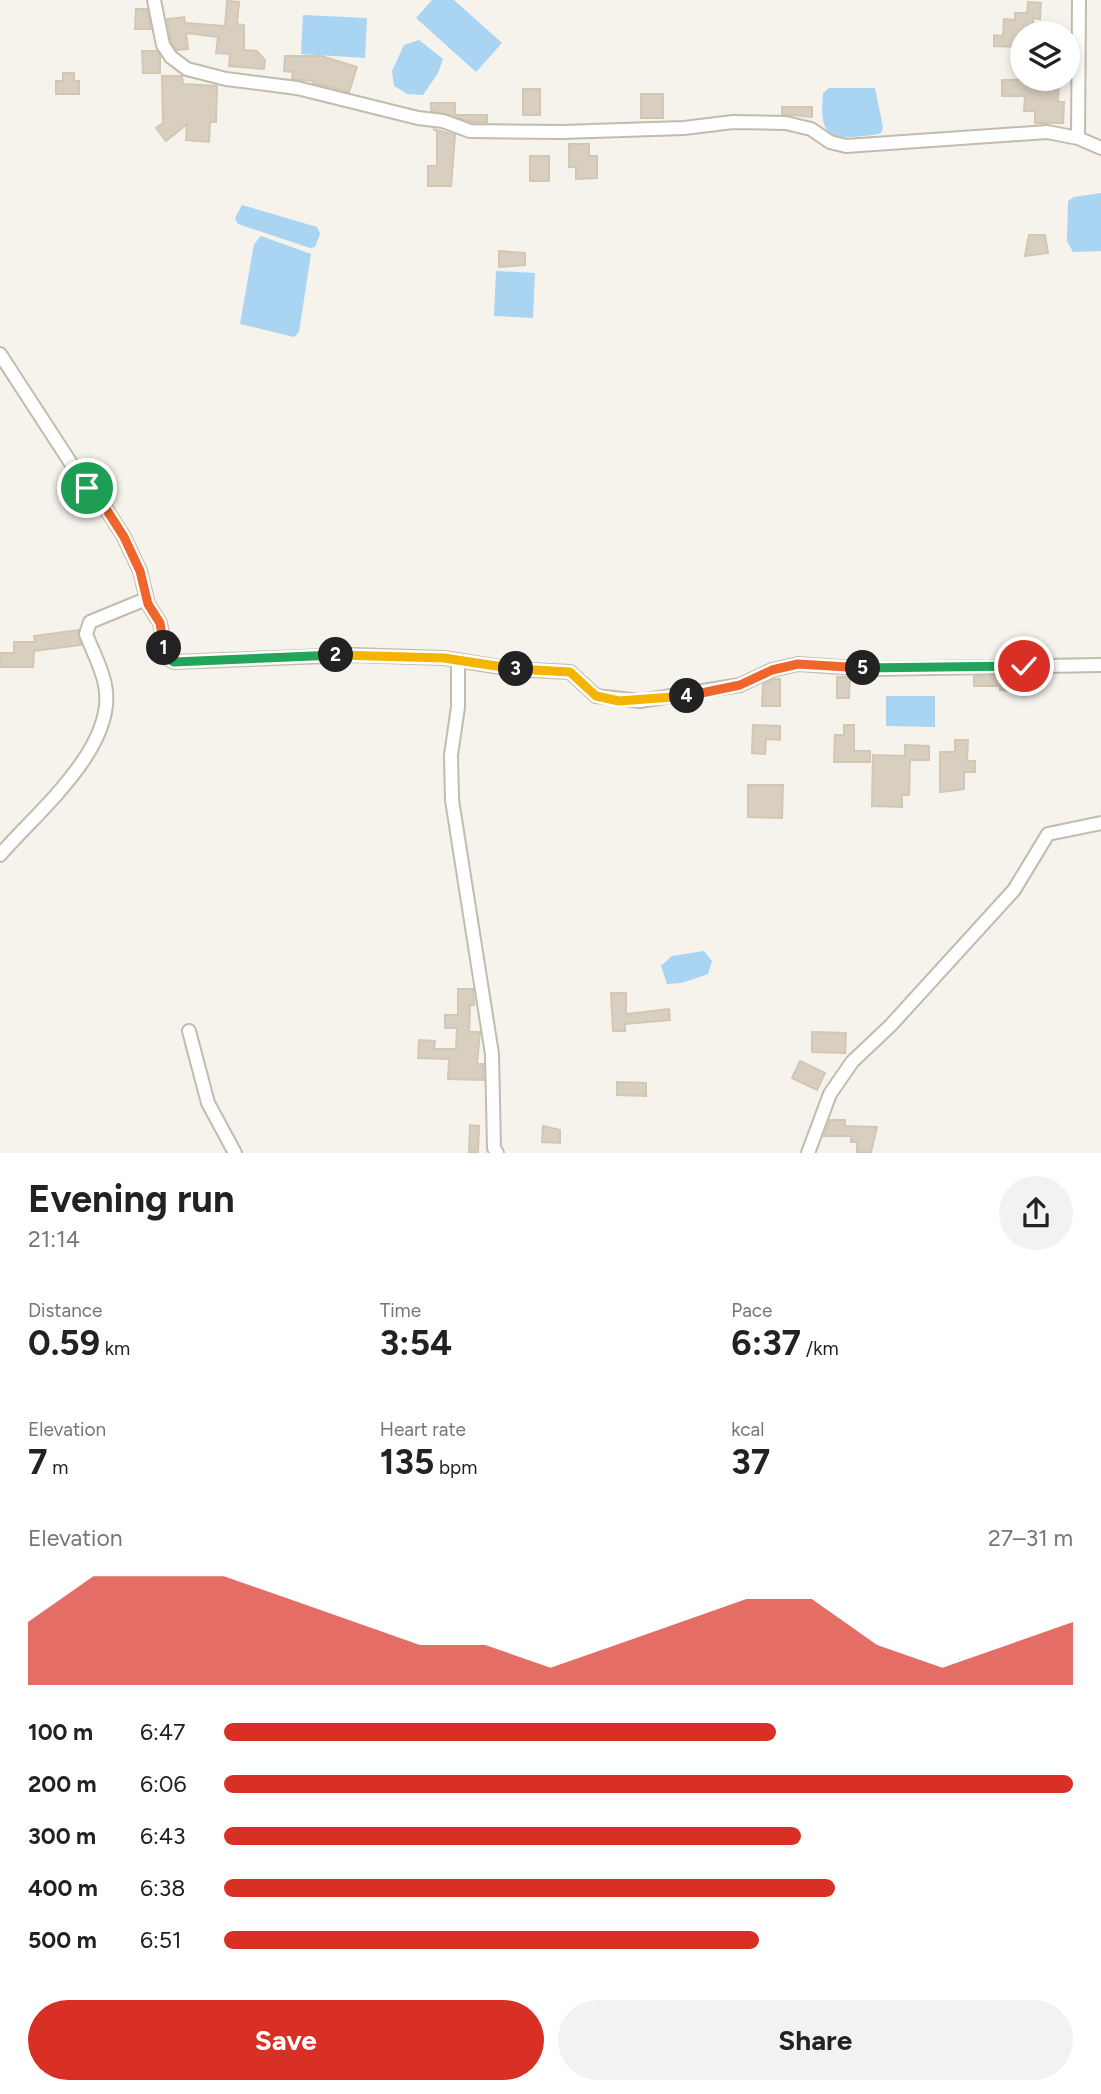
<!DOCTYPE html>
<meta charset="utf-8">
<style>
body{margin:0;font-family:Figtree,sans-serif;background:#f2f2f2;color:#222;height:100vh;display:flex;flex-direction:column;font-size:26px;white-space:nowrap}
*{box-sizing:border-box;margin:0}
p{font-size:23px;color:#767676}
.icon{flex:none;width:38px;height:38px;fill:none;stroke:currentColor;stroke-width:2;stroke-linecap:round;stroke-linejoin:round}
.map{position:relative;height:1153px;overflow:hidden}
.panel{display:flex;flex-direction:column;background:#fff;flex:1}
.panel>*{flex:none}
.tools{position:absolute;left:1010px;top:21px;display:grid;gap:14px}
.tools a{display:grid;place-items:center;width:70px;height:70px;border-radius:50%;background:#fff;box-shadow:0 4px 10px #0003;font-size:35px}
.pin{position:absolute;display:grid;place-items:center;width:60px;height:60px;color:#fff;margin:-30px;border:4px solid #fff;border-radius:50%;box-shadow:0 2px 7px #0007}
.km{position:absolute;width:35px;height:35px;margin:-18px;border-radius:50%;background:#222;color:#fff;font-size:19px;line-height:35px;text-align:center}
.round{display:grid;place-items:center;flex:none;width:74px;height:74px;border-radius:37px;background:#f2f2f2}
.overview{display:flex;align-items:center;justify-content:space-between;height:119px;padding:0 28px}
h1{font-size:38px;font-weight:700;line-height:52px}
.metrics{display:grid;grid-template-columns:repeat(3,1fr);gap:10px;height:119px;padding:7px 28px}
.metrics div{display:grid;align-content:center}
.metrics b{font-size:35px;font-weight:700}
.metrics small{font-size:19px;font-weight:400}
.metrics p{font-size:19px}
.chart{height:196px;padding:14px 28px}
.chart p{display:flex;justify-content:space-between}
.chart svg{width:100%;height:126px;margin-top:7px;fill:#d93025;opacity:.7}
.primary-button{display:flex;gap:14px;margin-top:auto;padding:14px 28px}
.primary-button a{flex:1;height:80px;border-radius:42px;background:#d93025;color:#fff;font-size:28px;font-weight:700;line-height:80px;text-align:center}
.primary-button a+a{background:#f2f2f2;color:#222}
ul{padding:0 28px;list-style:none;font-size:23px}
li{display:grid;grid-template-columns:112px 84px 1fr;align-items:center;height:52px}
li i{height:18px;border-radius:9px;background:#d93025}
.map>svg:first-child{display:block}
.water{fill:#a9d4f2}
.building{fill:#d8cfc1;stroke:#d3c7b4;stroke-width:2}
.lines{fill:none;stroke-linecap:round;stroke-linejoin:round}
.street-casing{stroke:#c2bbae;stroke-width:16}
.street{stroke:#fff;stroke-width:12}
.split-1-casing{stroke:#fff;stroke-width:14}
.split-2-casing{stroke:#fff;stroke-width:14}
.split-3-casing{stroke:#fff;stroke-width:14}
.split-4-casing{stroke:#fff;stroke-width:14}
.split-5-casing{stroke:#fff;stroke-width:14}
.split-6-casing{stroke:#fff;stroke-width:14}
.split-1{stroke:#f0652b;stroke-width:9}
.split-2{stroke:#22a559;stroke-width:9}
.split-3{stroke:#f5b400;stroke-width:9}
.split-4{stroke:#f5b400;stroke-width:9}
.split-5{stroke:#f0652b;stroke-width:9}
.split-6{stroke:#22a559;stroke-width:9}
</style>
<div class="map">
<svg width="1101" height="1153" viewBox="0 0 1101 1153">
<rect width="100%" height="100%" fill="#f6f3ec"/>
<!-- water -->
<path class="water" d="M432,0H454L502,43L476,72L416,18Z
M303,15L367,18L365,58L301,54Z
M419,40L443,59L438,73L423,95L408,94L394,86L392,71L404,45Z
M829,88H875L883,127L881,133C872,136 862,136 853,137C820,140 821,120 823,93Z
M1101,193V251L1073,252L1067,241L1068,201L1074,197Z
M242,205L317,227L320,234L315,247L310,248L238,224L235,218Z
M261,236L311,254L299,332L294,337L240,324L254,244Z
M496,271L535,273L533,318L494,316Z
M886,696H935V727L886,726Z
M704,951L712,961L708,974L682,983L667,984L661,966L672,956Z"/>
<!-- building -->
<path class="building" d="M227,1L239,2L237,24L244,25V50L257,51L265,60L264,69L229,66L230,54L216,53L218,37L186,33L188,49L177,50L171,42L167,19L184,17L185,23L225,26Z
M1028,2L1041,3L1040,19L1033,18V33H1022L1020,47L994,46V35L1003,36L1004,19L1015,20V13H1027Z
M136,9H147L151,29H135Z
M142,51H156L160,56V73H143Z
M285,56H321L357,67L349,92L313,83L314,81L292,79L293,72L284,71Z
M63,73H74V81H79V94H56V81H63Z
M162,76H182L183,84L217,86L216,122H210L209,142L186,140L187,124L166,141L156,128L163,123Z
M1059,79L1058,102H1064L1063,123H1035V111H1024L1025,96H1002V80Z
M523,89H540V115H523Z
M641,94H663V118H641Z
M431,103H455V115H487V122H472L431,111Z
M782,107H812V117L782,114Z
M433,129L455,135L451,186H428V166H437V131Z
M569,144H589V156H597V178L576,179V167H569Z
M530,156H549V181H530Z
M1029,235H1045L1048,253L1025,256Z
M499,251L525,253V265L499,267Z
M78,630L81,645L34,651L33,667H0V653H14V642H35L34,636Z
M1016,675V691L1000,690V686H974V676Z
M837,677H850L849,698H837Z
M773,679H780V706H762L763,684Z
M753,725L780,726V740L766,739L765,754L752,753Z
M844,725H854V751H870V762H834L835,735H844Z
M955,740H968L967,761H975V772H964V789L940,792V752H955Z
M905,745L929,746V760H910L909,795H902V807L872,806L873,755L905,756Z
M748,785H783L782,818L748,817Z
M458,989H473L474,1005H470L469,1032H480L477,1064H483L484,1080L448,1079L449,1059L418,1058L419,1040L435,1041L434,1049H456L457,1028H445V1015H458Z
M611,993H626V1014L669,1009L670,1020L625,1024V1031H613Z
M812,1032L846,1033L845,1053L812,1052Z
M800,1061L825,1073L817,1090L792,1078Z
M617,1082L646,1083V1096L617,1095Z
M830,1120H845V1126L877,1127L871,1152H857V1142H851V1136H824Z
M470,1125L479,1126L478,1152H469Z
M543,1126L560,1130V1143L542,1142Z"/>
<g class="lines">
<defs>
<path id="street" d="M154,0L163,45L171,57L187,69L226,79L297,88L418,118L443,121L470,131L562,132L684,128L733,122L786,123L811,129L830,142L846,146L1047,132L1078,138L1101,148
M1078,138L1079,0
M0,354L87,488L101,501L124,537L140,571L148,604L160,623L167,658L174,662L352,655L444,658L512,669L570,672L596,696L640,701L740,685L772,670L798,664L869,669L1101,665
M458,660V707L451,755L452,800L492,1054L494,1148L497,1153
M0,855C35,814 118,747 105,685C102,668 92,650 86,634L90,622L146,599
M189,1031L208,1103L235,1153
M808,1153L830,1094L852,1062L891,1025L1014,890L1048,834L1101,823"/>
</defs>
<!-- street casing -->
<use href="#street" class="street-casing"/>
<!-- street -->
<use href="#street" class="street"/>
</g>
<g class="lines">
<defs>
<path id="split-1" d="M87,488L101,501L124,537L140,571L148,604L160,623L164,648"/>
<path id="split-2" d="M164,648L167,658L174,662L336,655"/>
<path id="split-3" d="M336,655L444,658L516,669"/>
<path id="split-4" d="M516,669L570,672L596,696L619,701L687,696"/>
<path id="split-5" d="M687,696L740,685L772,670L798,664L863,668"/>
<path id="split-6" d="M863,668L1024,666"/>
</defs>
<!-- split-1 casing -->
<use href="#split-1" class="split-1-casing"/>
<!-- split-2 casing -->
<use href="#split-2" class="split-2-casing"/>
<!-- split-3 casing -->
<use href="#split-3" class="split-3-casing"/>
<!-- split-4 casing -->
<use href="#split-4" class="split-4-casing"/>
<!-- split-5 casing -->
<use href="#split-5" class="split-5-casing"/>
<!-- split-6 casing -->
<use href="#split-6" class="split-6-casing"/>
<!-- split-1 -->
<use href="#split-1" class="split-1"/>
<!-- split-2 -->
<use href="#split-2" class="split-2"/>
<!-- split-3 -->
<use href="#split-3" class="split-3"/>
<!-- split-4 -->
<use href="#split-4" class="split-4"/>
<!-- split-5 -->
<use href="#split-5" class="split-5"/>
<!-- split-6 -->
<use href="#split-6" class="split-6"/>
</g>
</svg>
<div class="tools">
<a><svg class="icon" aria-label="layers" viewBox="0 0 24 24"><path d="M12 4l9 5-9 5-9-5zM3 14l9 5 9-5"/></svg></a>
</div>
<div class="pin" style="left:87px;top:488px;background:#1e9e55"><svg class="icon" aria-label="arrive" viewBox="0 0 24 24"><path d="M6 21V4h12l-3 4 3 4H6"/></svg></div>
<div class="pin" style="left:1024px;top:666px;background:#d93025"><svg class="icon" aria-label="check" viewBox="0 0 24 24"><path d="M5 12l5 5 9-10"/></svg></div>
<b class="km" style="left:164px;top:648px">1</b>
<b class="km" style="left:336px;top:655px">2</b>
<b class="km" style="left:516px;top:669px">3</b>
<b class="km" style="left:687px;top:696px">4</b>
<b class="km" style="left:863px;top:668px">5</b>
</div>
<section class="panel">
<div class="overview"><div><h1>Evening run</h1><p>21:14</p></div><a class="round"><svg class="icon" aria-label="share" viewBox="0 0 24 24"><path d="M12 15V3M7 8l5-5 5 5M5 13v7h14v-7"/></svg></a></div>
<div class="metrics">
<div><p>Distance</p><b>0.59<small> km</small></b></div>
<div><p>Time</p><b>3:54</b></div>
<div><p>Pace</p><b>6:37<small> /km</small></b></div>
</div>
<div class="metrics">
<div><p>Elevation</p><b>7<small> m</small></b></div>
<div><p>Heart rate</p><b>135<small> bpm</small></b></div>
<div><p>kcal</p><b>37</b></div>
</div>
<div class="chart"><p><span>Elevation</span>27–31 m</p>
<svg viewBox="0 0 160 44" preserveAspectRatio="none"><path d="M0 44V22L10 6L20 6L30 6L40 14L50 22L60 30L70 30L80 38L90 30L100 22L110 14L120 14L130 30L140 38L150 30L160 22V44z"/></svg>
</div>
<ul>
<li><b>100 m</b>6:47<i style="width:65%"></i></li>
<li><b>200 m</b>6:06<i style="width:100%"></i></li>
<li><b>300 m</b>6:43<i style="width:68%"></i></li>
<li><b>400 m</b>6:38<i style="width:72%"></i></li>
<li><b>500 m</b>6:51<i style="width:63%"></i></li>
</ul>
<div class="primary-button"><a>Save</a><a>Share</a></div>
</section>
